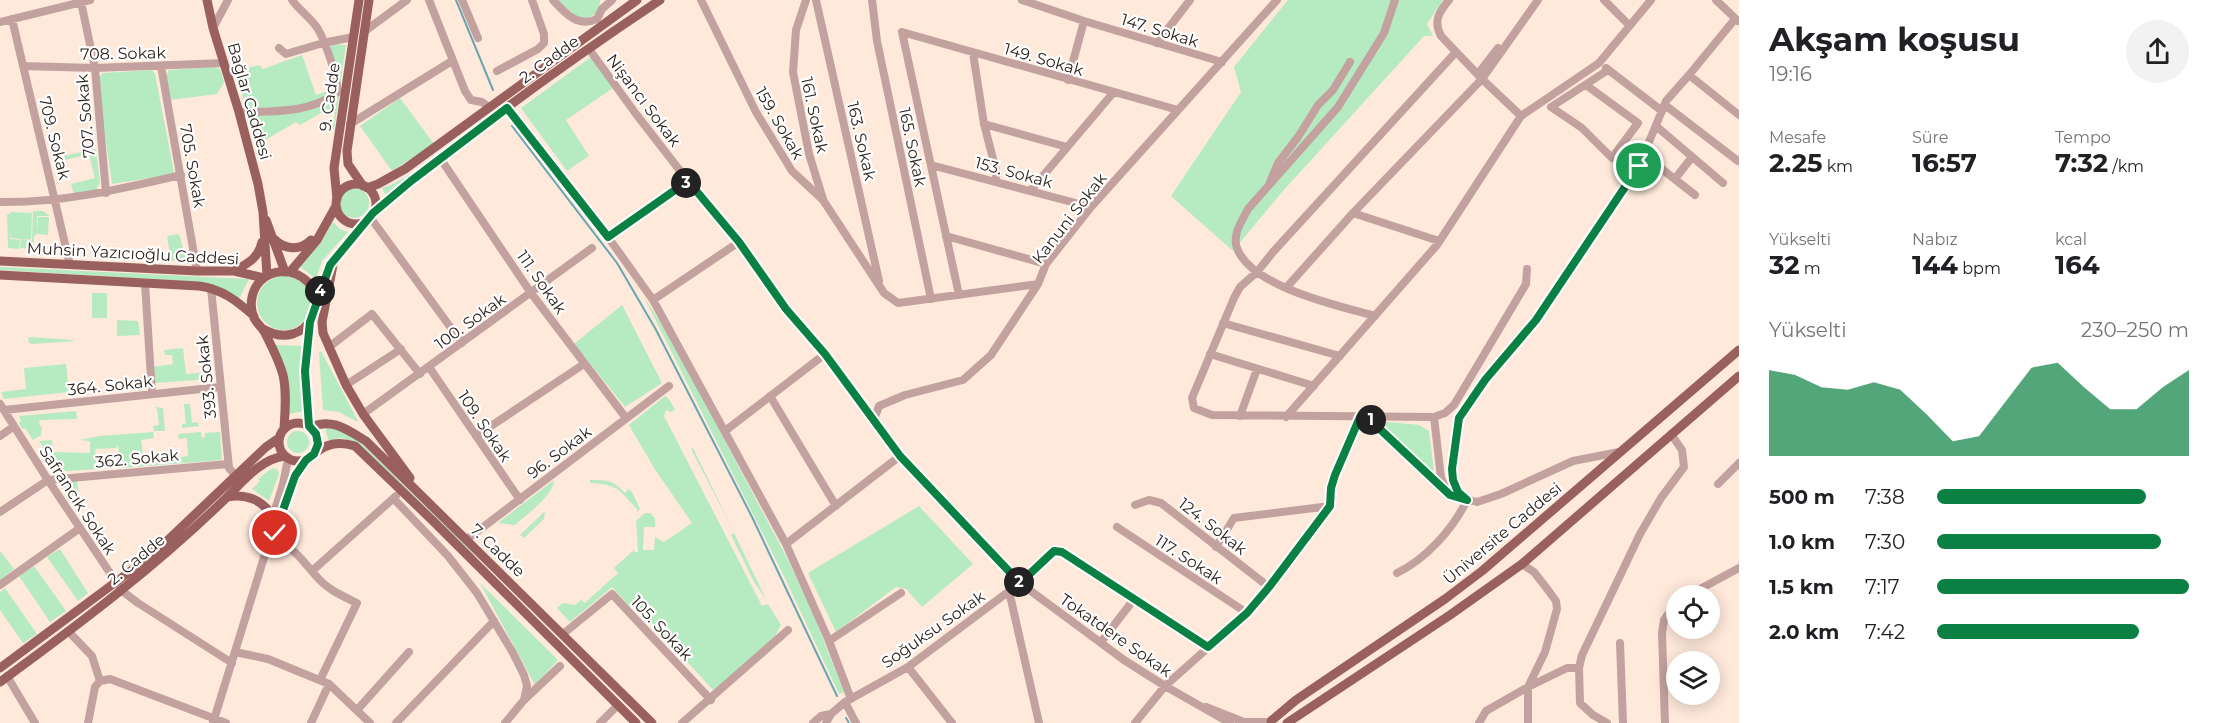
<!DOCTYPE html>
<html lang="tr">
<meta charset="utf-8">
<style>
body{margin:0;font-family:Montserrat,sans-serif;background:#f2f2f2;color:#202124;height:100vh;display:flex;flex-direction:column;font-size:22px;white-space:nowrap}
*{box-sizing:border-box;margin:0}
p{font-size:20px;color:#757577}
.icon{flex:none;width:33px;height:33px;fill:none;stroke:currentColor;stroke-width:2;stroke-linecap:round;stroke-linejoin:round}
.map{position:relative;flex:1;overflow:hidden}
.sheet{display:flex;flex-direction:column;background:#fff;width:480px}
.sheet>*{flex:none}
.controls{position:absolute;left:1666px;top:585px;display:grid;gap:12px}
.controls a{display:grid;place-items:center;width:54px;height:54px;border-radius:50%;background:#fff;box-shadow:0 3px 15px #0003;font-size:30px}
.pin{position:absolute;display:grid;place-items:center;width:51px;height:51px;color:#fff;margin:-26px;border:3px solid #fff;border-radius:50%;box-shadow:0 2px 6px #0007}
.km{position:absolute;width:30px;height:30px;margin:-15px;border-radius:50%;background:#222;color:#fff;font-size:16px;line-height:30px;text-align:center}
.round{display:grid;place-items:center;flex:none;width:63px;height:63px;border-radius:32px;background:#f2f2f2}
.headline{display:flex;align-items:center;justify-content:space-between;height:102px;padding:0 30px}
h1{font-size:33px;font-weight:700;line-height:45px}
.figures{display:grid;grid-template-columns:repeat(3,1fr);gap:9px;height:102px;padding:6px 30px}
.figures div{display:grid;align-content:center}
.figures b{font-size:26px;font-weight:700}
.figures small{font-size:16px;font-weight:400}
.figures p{font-size:16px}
.chart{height:168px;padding:12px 30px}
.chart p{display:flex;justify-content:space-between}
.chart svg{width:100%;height:108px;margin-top:6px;fill:#0b8043;opacity:.7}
ul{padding:0 30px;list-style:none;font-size:20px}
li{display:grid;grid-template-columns:96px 72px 1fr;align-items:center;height:45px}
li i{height:15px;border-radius:8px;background:#0b8043}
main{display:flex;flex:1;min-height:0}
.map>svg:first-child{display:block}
.green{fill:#b6eac0}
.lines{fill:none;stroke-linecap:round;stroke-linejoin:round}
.stream{stroke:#69a5b0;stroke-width:2}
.minor{stroke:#c3a19f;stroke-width:8}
.major{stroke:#9a605e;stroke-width:9}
.route-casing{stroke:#fff;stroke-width:12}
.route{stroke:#0b8043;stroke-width:8}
.labels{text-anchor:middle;stroke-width:4.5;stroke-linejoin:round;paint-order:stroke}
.street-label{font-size:16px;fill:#2e241e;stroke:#fff}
</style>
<main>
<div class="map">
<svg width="1739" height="723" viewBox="0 0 1739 723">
<rect width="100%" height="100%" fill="#fee9db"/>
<!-- green -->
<path class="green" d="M558,0H600L599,12L586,19H579Z
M1288,0H1443L1427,24L1433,36H1424L1282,192L1233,251L1171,196L1241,92L1234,67Z
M332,44L346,45L340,86L330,49Z
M302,55L316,95L336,88L334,93L301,107L247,108L234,72L259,65L263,69Z
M591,57L613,88L566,120L589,156L567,171L521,108Z
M214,67L220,69L224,82L217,94L170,100L165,77L169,70Z
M152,70L155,74L174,172L170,175L112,184L97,80L103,73Z
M339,96L334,130L331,129L335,114L328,109L300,125L296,122L267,139H257L248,113H271Z
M400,98L434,144L392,171L360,126Z
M96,149L100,182L96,190L74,194L71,184L95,178L89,154L65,160L64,156Z
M411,174L412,175L387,198L382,188L391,185Z
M339 203a15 15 0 1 1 30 0a15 15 0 1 1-30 0Z
M33,211H43L50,216H37V232L38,217H49L48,235L37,234L34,236L33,249L20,248L21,239L11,238V231L10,239L20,240L19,249L8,248L7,215L12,212L32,213L31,239H21L32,240Z
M333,222L340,229L348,232L322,261L316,279L299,266L320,244Z
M179,234L186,259L171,261L167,236Z
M0,267L249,279L239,299L202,282L0,270Z
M257 303a27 27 0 1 1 54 0a27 27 0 1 1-54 0Z
M92,293H107V318H92Z
M644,297L671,339L787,558L812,611L844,692L839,694L785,578Z
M622,305L662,383L625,407L574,344Z
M117,320L138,321L140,335L117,336Z
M29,337L72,340L75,341L31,344L28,341Z
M275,345L304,346L305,411L289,414Z
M183,348L186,374L211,372L212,379L154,383L153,367L173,364L172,355H165L164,350Z
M321,351L358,421V422L339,412L323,410L319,353Z
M66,364L69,392L4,399L1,392L26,389L24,368Z
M665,396L669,399L675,410L671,412L666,410L664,416L762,606L768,604L781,625L773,640L714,691L634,604L630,607L612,587L570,622L557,608L563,603L575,605L581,600L585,603L618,573L614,568L635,549L634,552H638L636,521L645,513H650L655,518V527H644L643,550H654L655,537L664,542L692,523L654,468L629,425Z
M184,404H190L192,423L198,422L199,426L182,428V424H186Z
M154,407L163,408L165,431H154L153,426L159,425L157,409Z
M76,411L77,419L39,420L40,426H42L41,435L33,440L25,428L22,429L19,423L21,421L19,416Z
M1388,422L1419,425L1429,431L1434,471H1432L1386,429L1385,423Z
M325,427L340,430L359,441L475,555L473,557L352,441L342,438L328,440Z
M287 442a11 11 0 1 1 22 0a11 11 0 1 1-22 0Z
M153,432L154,438L141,440L144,461L162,459L161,453L167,452L168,459L188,456L187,438L179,439L178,434L201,432L202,438L205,437V433L220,432L222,460L121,468L118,445L116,448L95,449L97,469L51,472L39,451L43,447L39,441L52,440L53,452L90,453V441L79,440L100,436Z
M693,448L732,528L691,449Z
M272,468L277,469L279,474L269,501L252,489L260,481L258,479Z
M554,480C555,494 526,515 515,525L498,523Z
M590,480C608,480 613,480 625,493L628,490L626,487L632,492L640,509L637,512V509C619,490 618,484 590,483Z
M77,481L79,495L66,496L62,486L65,482Z
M919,506L973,564L922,607L906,589L896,587L836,632L808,573Z
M545,511L544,519L524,538L520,535Z
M734,533L766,599L754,582L731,535Z
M60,549L88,593L78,601L47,557Z
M0,551L14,569L0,580Z
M34,566L66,611L50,622L19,576Z
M480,583L558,660L535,685Z
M5,588L37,634L23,643L0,610V592Z"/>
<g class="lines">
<!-- stream -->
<path class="stream" d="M456,0L493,90
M512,126L617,263L655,328L752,517L837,696
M846,718L849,723"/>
<!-- minor -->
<path class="minor" d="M429,0L465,91L471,100L482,102L489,107
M462,0L478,38
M553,0C566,14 578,28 597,19
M701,0L756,112L792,171L823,200L884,293L898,303L1038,284
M806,0L796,30L793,72L809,154L823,199
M816,0L879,281
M872,0L877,41L931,299
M1022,0L1084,21L1222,62
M1449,0C1439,12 1433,21 1441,36L1482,79L1538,0
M1604,0L1629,25
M1716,0L1738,21
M81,2L95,68L106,193
M12,19L70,265
M597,19L602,9L612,0
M0,22L90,0
M213,28L228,0
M365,31L407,0
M1157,43L1190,0
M279,48L286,54L323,43L353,37
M589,49L636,114L688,181L739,242L786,309L825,354L900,456L1020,583L1124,660L1165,686L1230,723
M1456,52L1273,252L1257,272L1240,287L1234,298L1192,398L1194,408L1212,415L1434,417L1441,478L1450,495L1477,502L1501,494L1573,461L1619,452
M973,53L984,124L997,174L995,180
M23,66L95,68L224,63
M161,66L197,271
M1606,68L1662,111
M497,71L538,49L544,43V34L532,0
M1478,74L1498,48
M1689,75L1735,19
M1068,80L1084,21
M1586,85L1638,123L1612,158L1582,128L1551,107L1608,70
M1665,105L1738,161
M507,108L608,237L653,300L786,544L829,641L851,699
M239,112C273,111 307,114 337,93C339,80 325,41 318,29C311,18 299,10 292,0
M350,124L452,61
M984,124L1067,147
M1656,126L1723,183
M1644,155L1695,195
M440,158L531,293L626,418
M931,165L1091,207
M1675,179L1692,157
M1270,182L1278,163L1298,137L1318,105L1333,90L1350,62
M1031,190L1113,93
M0,202C62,203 121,189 181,175
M1353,213L1439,241
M370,217L462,343
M946,236L1046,264
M608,237L688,181
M145,283L152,394
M211,288L229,468L236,476
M1286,288L1353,213L1482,79L1521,116L1599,63L1651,0
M959,295L902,32L1178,110
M653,300L739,242
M1375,316C1339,306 1251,287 1237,248C1232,234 1242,221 1248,209L1338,107L1384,33L1395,0
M1223,323L1340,356
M329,347L372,314L420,374
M1210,354L1314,386
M429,367L520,500
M346,385L401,349
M770,396L836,506
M0,404L48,480L122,591L138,603L232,663
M4,410L220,387
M363,414L592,248
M1240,416L1257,369
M1286,417L1437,245L1521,116
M1367,417L1443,487
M1434,417L1445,413L1454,405L1526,284L1527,269
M873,422L879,406L905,395L963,380L991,355L1038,284L1046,264L1091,207L1277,0
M725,431L825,354
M0,436L13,427
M476,436L584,364
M1718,484L1739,463
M394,499L448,556L477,593L513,653L524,675L527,686L524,700
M1135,505L1149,500L1161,503L1269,587
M0,512L48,480L228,464
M1117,527L1247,613
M270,538C298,550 298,556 317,577C328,590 343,596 357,603L320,680
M270,538L268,533L283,484L288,459
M466,540L669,386
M786,544L900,456
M1216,547L1234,518L1330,506
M1522,564L1534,572L1548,590L1556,601L1557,609L1545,652L1528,687V723
M312,571L396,496
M1397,573C1426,559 1453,529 1467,500L1458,492L1453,480L1452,469L1459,418L1485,380L1537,320L1571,270L1639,166L1666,101L1689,75L1739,115
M0,585L80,528
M1009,591L1039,723
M1687,596L1739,568
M68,631L92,656L100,681L110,679L226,723
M563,634L612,594L711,700
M829,641L901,593
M1101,642L1135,598
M1620,643L1623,723
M235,652L268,659L329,684L370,723
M908,667L952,723
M7,676L35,723
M845,702L856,723
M1206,707L1244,722H1265
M358,709L409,652
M88,723L95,687L100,681
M213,723L270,538L275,533L295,476L306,460
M311,723L329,684
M396,723L494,621
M505,723L524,700L560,666
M600,723L618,705
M682,723L788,630
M813,723L821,716L831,714
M826,723L831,714L845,702L908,667L1020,583L1054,551L1062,552L1207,647
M1135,723L1165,686L1247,613L1269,587L1330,506L1331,488L1335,475L1360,417
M1479,723L1486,711L1528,687L1567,668H1579
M1607,723L1593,715L1580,703L1579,668L1582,655L1640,534L1661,498L1684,467L1682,450L1671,434
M1665,723L1662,633L1664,620L1677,601"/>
<!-- major -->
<path class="major" d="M207,0L213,28L239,112L258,184L263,212L267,276
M336 204a20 20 0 1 1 40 0a20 20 0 1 1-40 0Z
M363,186L348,164L347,151L369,0
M367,188L378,184L405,169L637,0
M337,199L334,168L359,0
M373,213C464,136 561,66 660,0
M266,220L285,272
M274,239C285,250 300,251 311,240
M334,260L322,322L323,333L346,385L363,414L410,478
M0,261L197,271H234L264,278
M234,271C248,263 258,259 262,242
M290,272L317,240L336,206
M0,275L199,286C222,289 237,301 254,316
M316,303L330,265L366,221
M263,329C308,355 337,292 296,274C286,270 274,271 265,277C252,286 248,304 254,318C257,324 262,327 265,333C272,347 279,360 283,375C287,392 285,412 284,429
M279 442a19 19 0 1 1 38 0a19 19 0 1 1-38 0Z
M309,426L305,371L310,323
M310,427C333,418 346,429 366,441L652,723
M314,454C327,443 339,441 355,446L433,521L636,723
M227,497C246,493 263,500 273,517
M0,668L132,570L168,540L266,447L279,438
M0,682C78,625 154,568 223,501C241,484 259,459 285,456
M1271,721L1296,700L1445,599L1482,571L1739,350
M1287,723L1450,615L1522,564L1739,376"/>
</g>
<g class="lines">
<defs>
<path id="route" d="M275,533L295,476L306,460L314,454L318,444L316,434L309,426L305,371L310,322L330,265L373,213L411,181L507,108L608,237L688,181L739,242L786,309L825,354L900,456L1020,583L1054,551L1062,552L1208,647L1247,613L1269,587L1330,506L1331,488L1335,475L1360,417H1367L1450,495L1467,500L1458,492L1453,480L1452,469L1459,418L1485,380L1536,320L1639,166"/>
</defs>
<!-- route casing -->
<use href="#route" class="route-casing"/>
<!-- route -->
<use href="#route" class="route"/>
</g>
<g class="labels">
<!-- street labels -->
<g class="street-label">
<text transform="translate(1160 30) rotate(17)" y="6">147. Sokak</text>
<text transform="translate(123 53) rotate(-1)" y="6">708. Sokak</text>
<text transform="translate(549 59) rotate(-36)" y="6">2. Cadde</text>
<text transform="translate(1044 59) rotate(16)" y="6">149. Sokak</text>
<text transform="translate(329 97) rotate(-82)" y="6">9. Cadde</text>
<text transform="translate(644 100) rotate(53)" y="6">Nişancı Sokak</text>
<text transform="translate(250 101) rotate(74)" y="6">Bağlar Caddesi</text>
<text transform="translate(815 115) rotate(78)" y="6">161. Sokak</text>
<text transform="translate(85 116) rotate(-95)" y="6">707. Sokak</text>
<text transform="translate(780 123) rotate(60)" y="6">159. Sokak</text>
<text transform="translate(55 138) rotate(76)" y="6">709. Sokak</text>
<text transform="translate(862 141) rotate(77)" y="6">163. Sokak</text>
<text transform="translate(913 147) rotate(78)" y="6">165. Sokak</text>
<text transform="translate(193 166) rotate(80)" y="6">705. Sokak</text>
<text transform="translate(1014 172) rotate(15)" y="6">153. Sokak</text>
<text transform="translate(1069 218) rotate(-52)" y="6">Kanuni Sokak</text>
<text transform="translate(133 253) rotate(3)" y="6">Muhsin Yazıcıoğlu Caddesi</text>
<text transform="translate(542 282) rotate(55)" y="6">111. Sokak</text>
<text transform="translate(470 321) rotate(-36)" y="6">100. Sokak</text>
<text transform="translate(206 377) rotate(-96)" y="6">393. Sokak</text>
<text transform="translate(110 385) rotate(-6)" y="6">364. Sokak</text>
<text transform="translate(485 426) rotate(56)" y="6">109. Sokak</text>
<text transform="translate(559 452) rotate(-37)" y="6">96. Sokak</text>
<text transform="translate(137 458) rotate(-5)" y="6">362. Sokak</text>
<text transform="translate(78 500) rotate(57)" y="6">Safrancık Sokak</text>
<text transform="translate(1213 526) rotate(38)" y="6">124. Sokak</text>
<text transform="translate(1502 533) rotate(-40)" y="6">Üniversite Caddesi</text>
<text transform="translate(498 550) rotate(44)" y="6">7. Cadde</text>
<text transform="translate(136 559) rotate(-40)" y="6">2. Cadde</text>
<text transform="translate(1189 559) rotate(33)" y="6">117. Sokak</text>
<text transform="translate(662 628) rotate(47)" y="6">105. Sokak</text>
<text transform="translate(933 629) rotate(-35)" y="6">Soğuksu Sokak</text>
<text transform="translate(1116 635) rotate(35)" y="6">Tokatdere Sokak</text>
</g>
</g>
</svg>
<div class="controls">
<a><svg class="icon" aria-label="locate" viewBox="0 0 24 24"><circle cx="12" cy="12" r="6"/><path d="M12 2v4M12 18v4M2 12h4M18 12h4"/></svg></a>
<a><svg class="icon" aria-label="layers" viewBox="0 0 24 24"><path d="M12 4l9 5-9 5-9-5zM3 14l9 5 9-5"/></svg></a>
</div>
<div class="pin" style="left:1639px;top:166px;background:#1e9e55"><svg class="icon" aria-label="arrive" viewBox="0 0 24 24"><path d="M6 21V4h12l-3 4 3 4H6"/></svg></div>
<div class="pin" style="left:275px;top:533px;background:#d93025"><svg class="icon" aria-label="check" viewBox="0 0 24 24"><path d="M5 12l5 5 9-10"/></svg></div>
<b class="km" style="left:1371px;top:420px">1</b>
<b class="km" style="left:1019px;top:582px">2</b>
<b class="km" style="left:686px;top:183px">3</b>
<b class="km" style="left:320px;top:291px">4</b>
</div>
<section class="sheet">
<div class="headline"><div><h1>Akşam koşusu</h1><p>19:16</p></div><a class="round"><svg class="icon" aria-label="share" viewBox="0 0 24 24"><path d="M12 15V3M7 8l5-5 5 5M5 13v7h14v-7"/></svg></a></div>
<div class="figures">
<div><p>Mesafe</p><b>2.25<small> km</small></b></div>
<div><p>Süre</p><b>16:57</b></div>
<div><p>Tempo</p><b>7:32<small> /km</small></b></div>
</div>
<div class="figures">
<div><p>Yükselti</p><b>32<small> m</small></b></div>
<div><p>Nabız</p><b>144<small> bpm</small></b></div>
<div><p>kcal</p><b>164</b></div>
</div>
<div class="chart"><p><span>Yükselti</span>230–250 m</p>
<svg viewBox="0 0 160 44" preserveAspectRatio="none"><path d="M0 44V9L10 11L20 16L30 17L40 14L50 17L60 27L70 38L80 36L90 22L100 8L110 6L120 16L130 25L140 25L150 16L160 9V44z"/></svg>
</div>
<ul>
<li><b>500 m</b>7:38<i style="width:83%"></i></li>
<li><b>1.0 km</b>7:30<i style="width:89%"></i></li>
<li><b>1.5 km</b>7:17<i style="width:100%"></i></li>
<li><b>2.0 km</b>7:42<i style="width:80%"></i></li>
</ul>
</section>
</main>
